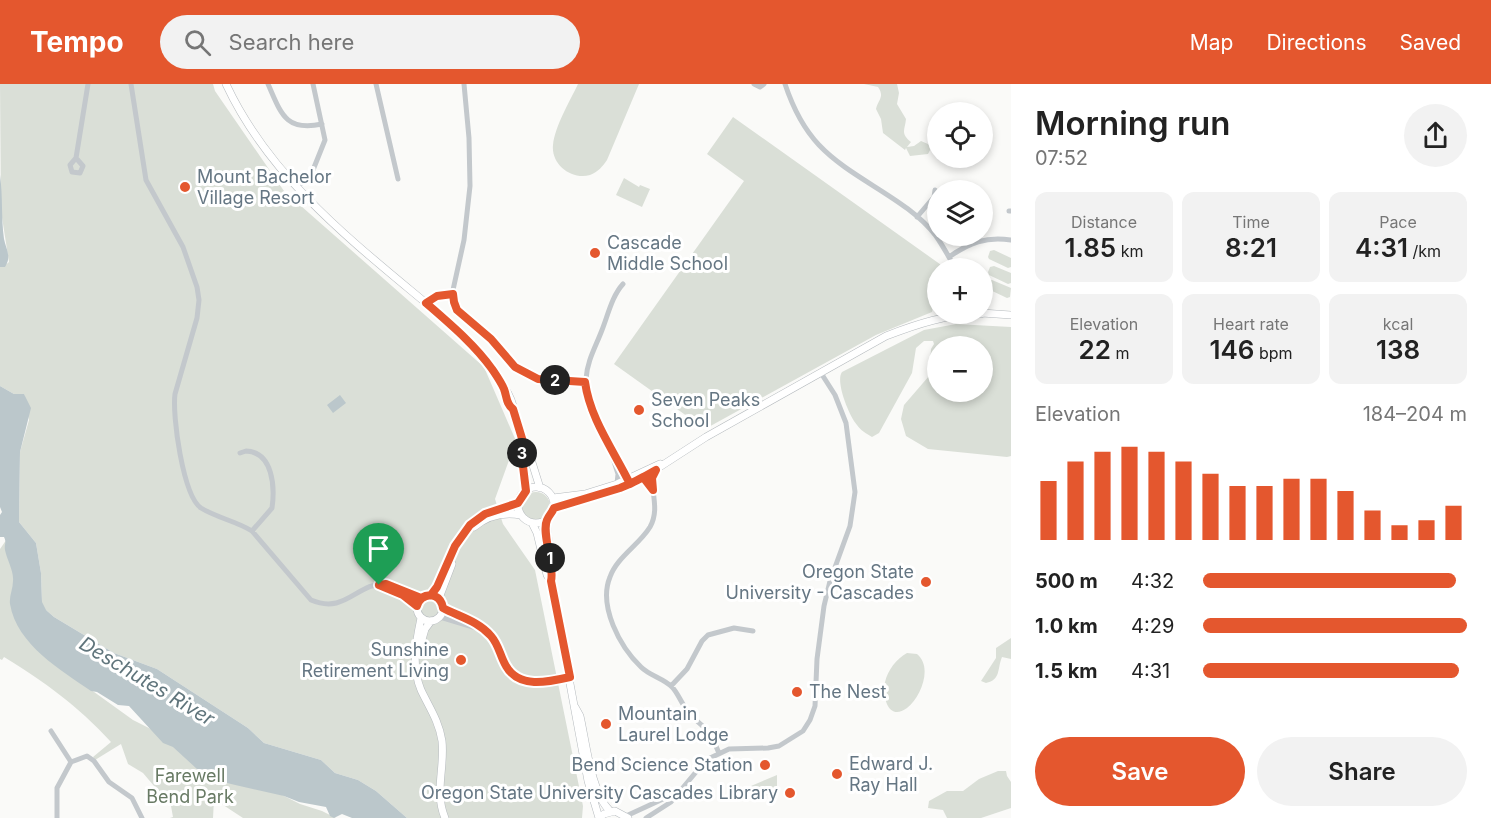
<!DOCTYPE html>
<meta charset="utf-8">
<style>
body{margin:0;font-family:Inter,sans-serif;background:#f2f2f2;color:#222;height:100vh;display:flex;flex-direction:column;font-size:22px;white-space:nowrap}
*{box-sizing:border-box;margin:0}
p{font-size:20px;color:#767676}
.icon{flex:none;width:33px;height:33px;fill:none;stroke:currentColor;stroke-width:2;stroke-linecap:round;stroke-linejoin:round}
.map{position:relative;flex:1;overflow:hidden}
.drawer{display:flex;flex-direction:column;background:#fff;width:480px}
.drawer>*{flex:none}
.buttons{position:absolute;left:927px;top:18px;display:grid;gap:12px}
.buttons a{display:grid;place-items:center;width:66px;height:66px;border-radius:50%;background:#fff;box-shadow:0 3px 9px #0003;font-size:30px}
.pin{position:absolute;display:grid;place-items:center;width:51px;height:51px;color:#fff;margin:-62px -26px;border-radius:50% 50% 50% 0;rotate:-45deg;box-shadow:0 0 6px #0007}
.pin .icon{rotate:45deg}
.km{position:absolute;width:30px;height:30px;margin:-15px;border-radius:50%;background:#222;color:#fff;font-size:16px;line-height:30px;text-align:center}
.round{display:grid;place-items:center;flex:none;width:63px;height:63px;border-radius:32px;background:#f2f2f2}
.overview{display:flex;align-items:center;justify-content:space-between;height:102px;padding:0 24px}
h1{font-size:33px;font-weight:600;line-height:45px}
.metrics{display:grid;grid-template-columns:repeat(3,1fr);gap:9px;height:102px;padding:6px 24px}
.metrics div{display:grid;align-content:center;border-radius:12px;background:#f2f2f2;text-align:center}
.metrics b{font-size:26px;font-weight:600}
.metrics small{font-size:16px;font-weight:400}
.metrics p{font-size:16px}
.chart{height:168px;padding:12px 24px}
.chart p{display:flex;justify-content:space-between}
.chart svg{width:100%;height:108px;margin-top:6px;stroke:#e4572e;stroke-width:6}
.action{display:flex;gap:12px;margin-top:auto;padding:12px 24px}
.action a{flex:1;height:69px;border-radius:36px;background:#e4572e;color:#fff;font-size:24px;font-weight:600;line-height:69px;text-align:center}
.action a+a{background:#f2f2f2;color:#222}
ul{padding:0 24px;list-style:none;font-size:20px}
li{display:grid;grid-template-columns:96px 72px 1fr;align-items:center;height:45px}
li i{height:15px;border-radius:8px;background:#e4572e}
header{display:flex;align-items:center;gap:36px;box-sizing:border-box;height:84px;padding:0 30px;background:#e4572e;color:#fff}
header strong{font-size:28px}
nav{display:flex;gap:33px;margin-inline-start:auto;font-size:21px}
.search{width:420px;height:54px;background:#f2f2f2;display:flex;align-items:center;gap:15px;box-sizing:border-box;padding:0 21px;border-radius:33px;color:#767676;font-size:22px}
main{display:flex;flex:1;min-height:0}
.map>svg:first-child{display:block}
.green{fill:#dadfd7;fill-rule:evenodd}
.water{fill:#bbc7cb}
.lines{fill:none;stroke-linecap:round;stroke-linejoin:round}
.major-casing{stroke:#b5babe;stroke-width:8}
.minor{stroke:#c3c8cc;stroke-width:5}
.major{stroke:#fff;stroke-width:7}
.route-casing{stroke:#fff;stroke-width:12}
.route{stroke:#e4572e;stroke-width:8}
.poi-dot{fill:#e4572e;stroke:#fff;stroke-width:2}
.labels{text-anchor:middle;stroke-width:6;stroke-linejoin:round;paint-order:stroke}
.poi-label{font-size:18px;fill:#657683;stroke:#fff;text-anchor:start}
.park-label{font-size:18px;fill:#687a64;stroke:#fff}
.water-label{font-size:20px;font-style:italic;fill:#60757c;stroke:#fff}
</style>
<header>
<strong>Tempo</strong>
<div class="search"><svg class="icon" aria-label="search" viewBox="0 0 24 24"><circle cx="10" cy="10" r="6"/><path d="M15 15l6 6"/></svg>Search here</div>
<nav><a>Map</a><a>Directions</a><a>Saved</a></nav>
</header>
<main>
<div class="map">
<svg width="1011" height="734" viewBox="0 0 1011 734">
<rect width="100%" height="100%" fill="#fafaf8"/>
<!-- green -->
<path class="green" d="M0,0H213L215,7L284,107L484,283L516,357L495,415L503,440L535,486L583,722L582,734H407L376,707L358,696L335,689L321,676L264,659L248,644L157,585L114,569L54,533L46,526L42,518L41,489L36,459L19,438L20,368L29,336L24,310H14L0,302V183H3L9,178L1,127Z
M578,0H639L607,76C603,82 598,88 590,91C571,96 551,80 553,61C555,42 570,17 578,0Z
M864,0H897L899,9L897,20L906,35C905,46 900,49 911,58L907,63L914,62L921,57L928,60L931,64L928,70L910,72L906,64L905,66L883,49L881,35L876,25C878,16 885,13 878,3Z
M733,33L944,183L943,184H938L937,207L932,228L876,251L705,345L614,280L744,97L707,70Z
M624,94L639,103L640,101L650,105L642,123L616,111Z
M994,166L1011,174V183L1008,184L989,175L988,173L990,167Z
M994,182L1011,189V199L1008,200L989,191L988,188L990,183Z
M992,196L1011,204L1010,213L1007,214L988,205L986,203L989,197Z
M956,240L1011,243V372L1007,373L928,365L906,352L901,335L904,321L929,292L931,265L934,260L933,257H924L916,264L912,289L879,349L872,353C867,350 860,346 857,341C849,332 835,297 842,288L924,246ZM938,262H982V308H938Z
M522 422a14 14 0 1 1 28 0a14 14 0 1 1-28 0Z
M9,452L83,600L133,636L300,720L322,727L336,734H243L214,715L213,734H170L173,733L171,722L143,689L128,680L121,660L95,676L93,673L111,658C77,621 46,599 4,573L2,576L0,575V465Z
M1011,554V575L1002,573C997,585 1001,596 986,599L981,597L996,574V564Z
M907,569L917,570C933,583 921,613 907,624C888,638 882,612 885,598C888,586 896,575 907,569Z
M998,687H1006L1007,692L1011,698V724L981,734H947L943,726L928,724L929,717L947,707H963L979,695Z
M777,691V702L762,716L753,709L751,702Z"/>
<!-- water -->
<path class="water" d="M0,91C3,112 1,133 4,155C6,165 12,173 5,183H0Z
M0,302L14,310H24L31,324L20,368L19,438L36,459L41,489L42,518L46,526L54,533L114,569L157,585L248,644L264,659L321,676L335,689L358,696L376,707L407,734H352L342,730L334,734L330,732L326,723L299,718L284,712L231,700L218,696L203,686L197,685L173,663L163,659L129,622L118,621L97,608L91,607C61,586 17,561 10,520C9,512 13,505 13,497C14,487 7,476 5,466C4,459 7,459 4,453H0V431L2,428L0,423Z
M340,311L346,319L333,329L327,321Z"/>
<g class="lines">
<defs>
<path id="major" d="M226,0C274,103 368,169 452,241C466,255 515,307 513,325L523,361L522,374L526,407
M982,229L1011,231
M523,361L530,372L540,404
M518 421a18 18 0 1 1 36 0a18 18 0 1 1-36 0Z
M553,414L585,410L617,400L660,380
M554,424L601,411L641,395L706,353L886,252C917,240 947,230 981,230
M547,436C546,456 555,479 551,497
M532,439L537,449L547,491L551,497L588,697L599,734
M474,443C488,431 504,428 521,431
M417 524a13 13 0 1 1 26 0a13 13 0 1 1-26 0Z
M431,511C449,486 453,448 482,432C493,425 507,422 518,419
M439,514L452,480
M421,534C416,558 411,582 421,606C429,623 439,637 442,657C445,684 434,708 445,734
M421,559L425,545L431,537
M575,623L580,632C586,658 591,709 610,727
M599,734L604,730L615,727L628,734"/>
</defs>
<!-- major casing -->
<use href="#major" class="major-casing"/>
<!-- minor -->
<path class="minor" d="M131,0L146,96L183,163L197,203L199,216L197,234L175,310C172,331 183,412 201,424C217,434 236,437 252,447L311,516C346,531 357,498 386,500C398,501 411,510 421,514
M268,0C281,29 285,48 322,40
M376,0L398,95
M464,0L469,54L470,102L464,156L453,206L454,218L457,226L491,255L515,283L526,290L538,295L585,298
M754,0L760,3L764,0
M785,0C792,21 803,44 819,61C852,96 907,114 936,152C943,162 949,173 955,184
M76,74L83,82L80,89L72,88L70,81L76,74L88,0
M960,103V106
M297,104L313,86L325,56L313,0
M1009,127H1011
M917,133L934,113L935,106
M949,173C969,159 986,152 1011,156
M623,200C612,212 608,231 602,246C596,262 587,277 586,295C583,320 615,373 628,397
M426,219L437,212L453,210
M240,369L246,367C273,368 275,403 272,424L252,447
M612,371L618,390L617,400
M656,386C646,400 662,422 650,443C639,461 617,473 610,493C598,522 620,563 641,583C650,592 663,594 672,603C678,609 681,619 687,626C692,634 700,639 706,645C713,652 715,661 719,669
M381,502L407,513L417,522
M443,523C460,533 478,537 491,552C499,561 500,572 506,581C519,605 548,598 570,593
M440,533L483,546
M671,602L687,585L702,557L708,551L734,544L753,547
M51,647L71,678
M626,732L676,709
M57,734V704L71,678L87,672L94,677L109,698L132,714L142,734
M646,734L671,718L706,676L729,665L768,664L779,662L803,647L810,636L815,622L817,575L824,522L830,497L850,442L855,408L846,339L835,311L821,289"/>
<!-- major -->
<use href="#major" class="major"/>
</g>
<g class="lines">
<defs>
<path id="route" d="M379,501L386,500L421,514C431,508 441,512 443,524C460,533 478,537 491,552C499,561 500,572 506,582C519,605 548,598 570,593L551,497C555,481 541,449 547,436C549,431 552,429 554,424L620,404C633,399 644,393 656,386L652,394L653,406L643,393L630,400C614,367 590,335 585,298L538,295L515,283L491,255L457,226L454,218L453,210L437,212L426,219C450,240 474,260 492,285C496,291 501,298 504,305C507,313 506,320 513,325L524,361L522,374L526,407L518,419L485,430L470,441L455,462L437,503L431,511C423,512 419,515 417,522L403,511L379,501"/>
</defs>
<!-- route casing -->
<use href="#route" class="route-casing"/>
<!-- route -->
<use href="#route" class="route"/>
</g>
<!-- markers -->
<g class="poi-dot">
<circle cx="185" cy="103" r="6"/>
<circle cx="595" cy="169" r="6"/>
<circle cx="639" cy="326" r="6"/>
<circle cx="926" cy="498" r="6"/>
<circle cx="461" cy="576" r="6"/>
<circle cx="797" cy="608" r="6"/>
<circle cx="606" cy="640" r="6"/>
<circle cx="765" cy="681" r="6"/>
<circle cx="837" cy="690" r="6"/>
<circle cx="790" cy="709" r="6"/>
</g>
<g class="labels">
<!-- poi labels -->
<g class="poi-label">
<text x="197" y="99">Mount Bachelor<tspan x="197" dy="21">Village Resort</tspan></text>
<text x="607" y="165">Cascade<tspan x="607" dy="21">Middle School</tspan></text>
<text x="651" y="322">Seven Peaks<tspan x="651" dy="21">School</tspan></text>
<text x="914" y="494" text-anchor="end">Oregon State<tspan x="914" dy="21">University - Cascades</tspan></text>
<text x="449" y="572" text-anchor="end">Sunshine<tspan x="449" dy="21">Retirement Living</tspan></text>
<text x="809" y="614">The Nest</text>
<text x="618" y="636">Mountain<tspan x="618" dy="21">Laurel Lodge</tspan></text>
<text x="849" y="686">Edward J.<tspan x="849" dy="21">Ray Hall</tspan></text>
<text x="753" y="687" text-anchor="end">Bend Science Station</text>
<text x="778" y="715" text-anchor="end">Oregon State University Cascades Library</text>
</g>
<!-- park labels -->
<g class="park-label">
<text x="190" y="698">Farewell<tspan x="190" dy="21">Bend Park</tspan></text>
</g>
<!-- water labels -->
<g class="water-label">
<text transform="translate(147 597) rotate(31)" y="7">Deschutes River</text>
</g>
</g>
</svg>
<div class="buttons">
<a><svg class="icon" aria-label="locate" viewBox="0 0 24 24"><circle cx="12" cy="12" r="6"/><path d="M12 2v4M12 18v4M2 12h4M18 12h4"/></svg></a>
<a><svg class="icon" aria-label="layers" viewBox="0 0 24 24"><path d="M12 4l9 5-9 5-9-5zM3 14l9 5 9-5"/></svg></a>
<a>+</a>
<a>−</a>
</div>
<div class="pin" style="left:379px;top:501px;background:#1e9e55"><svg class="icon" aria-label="arrive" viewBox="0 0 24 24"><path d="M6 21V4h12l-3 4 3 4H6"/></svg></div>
<b class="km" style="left:550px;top:474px">1</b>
<b class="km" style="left:555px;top:296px">2</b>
<b class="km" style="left:522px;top:369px">3</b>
</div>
<section class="drawer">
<div class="overview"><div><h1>Morning run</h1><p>07:52</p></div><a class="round"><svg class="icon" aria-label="share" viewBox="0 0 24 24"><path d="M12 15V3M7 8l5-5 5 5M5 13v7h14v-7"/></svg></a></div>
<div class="metrics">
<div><p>Distance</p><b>1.85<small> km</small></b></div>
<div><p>Time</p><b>8:21</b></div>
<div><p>Pace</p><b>4:31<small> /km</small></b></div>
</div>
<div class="metrics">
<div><p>Elevation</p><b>22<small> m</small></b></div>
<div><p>Heart rate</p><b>146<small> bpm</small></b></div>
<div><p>kcal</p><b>138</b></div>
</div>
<div class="chart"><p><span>Elevation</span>184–204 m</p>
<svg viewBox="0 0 160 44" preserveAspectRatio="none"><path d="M5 44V20M15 44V12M25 44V8M35 44V6M45 44V8M55 44V12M65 44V17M75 44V22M85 44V22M95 44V19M105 44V19M115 44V24M125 44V32M135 44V38M145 44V36M155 44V30"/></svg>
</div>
<ul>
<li><b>500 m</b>4:32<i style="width:96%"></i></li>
<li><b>1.0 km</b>4:29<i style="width:100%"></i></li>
<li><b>1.5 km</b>4:31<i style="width:97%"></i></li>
</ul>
<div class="action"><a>Save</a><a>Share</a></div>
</section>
</main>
